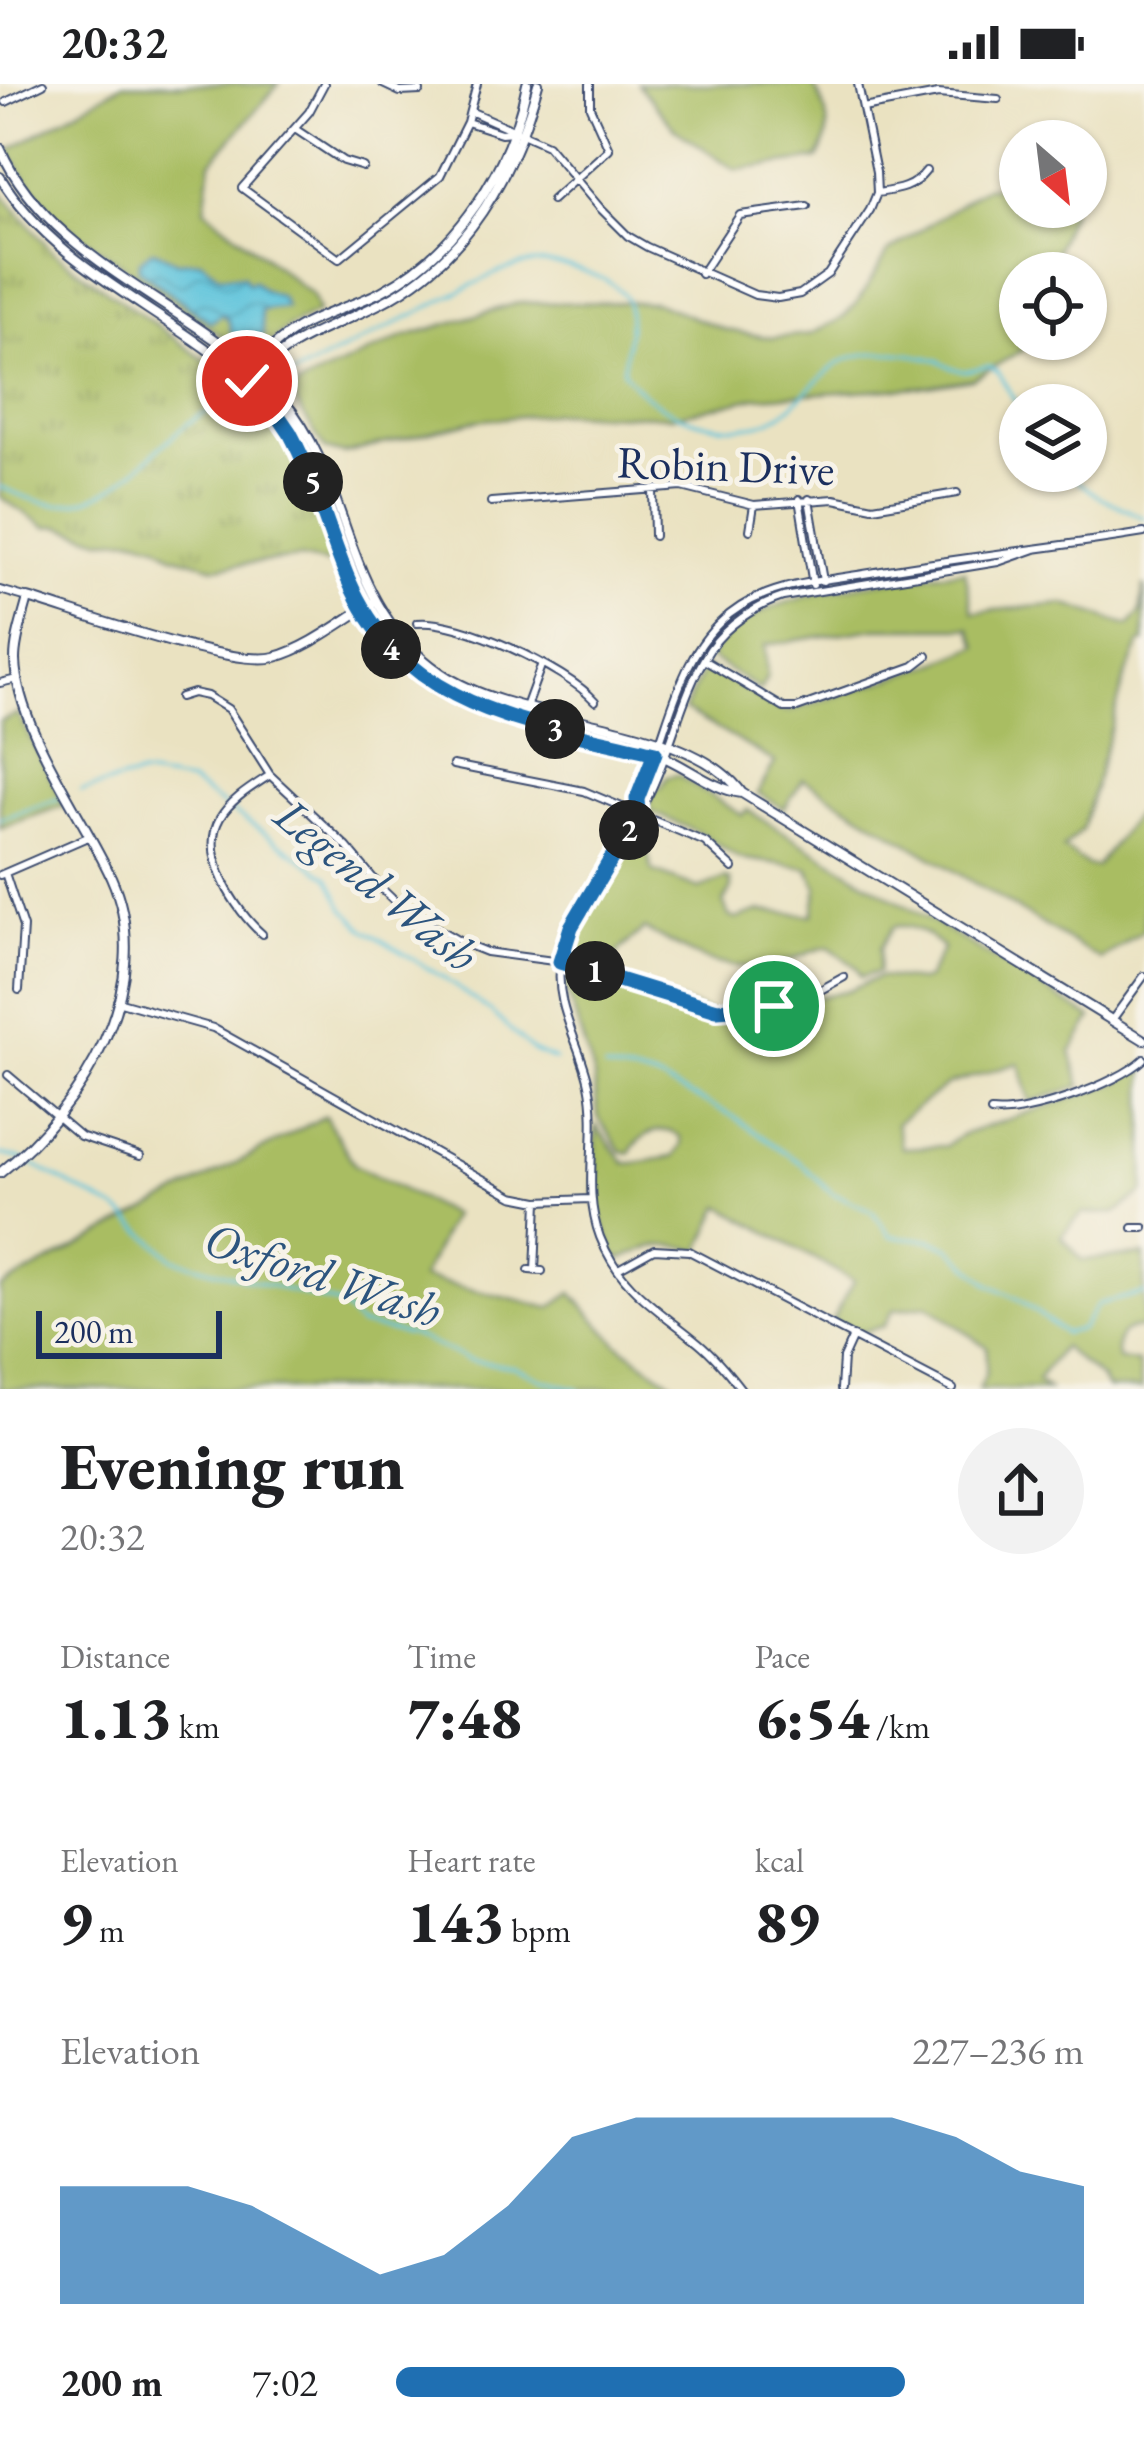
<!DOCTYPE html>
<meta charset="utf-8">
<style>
body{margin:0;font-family:"EB Garamond",serif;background:#f2f2f2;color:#202124;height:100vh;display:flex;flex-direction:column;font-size:45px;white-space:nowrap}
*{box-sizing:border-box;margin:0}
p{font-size:39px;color:#757577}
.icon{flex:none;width:66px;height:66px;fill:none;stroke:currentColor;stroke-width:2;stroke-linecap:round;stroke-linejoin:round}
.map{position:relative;height:1305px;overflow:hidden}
.side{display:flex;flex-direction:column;background:#fff;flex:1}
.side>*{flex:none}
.needle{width:78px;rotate:152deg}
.fabs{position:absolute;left:999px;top:36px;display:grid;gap:24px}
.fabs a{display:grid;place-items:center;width:108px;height:108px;border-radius:50%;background:#fff;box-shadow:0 3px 9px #0004;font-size:60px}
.scale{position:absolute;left:36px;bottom:30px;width:186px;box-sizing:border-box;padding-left:12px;border:6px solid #1b2f5e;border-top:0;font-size:33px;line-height:42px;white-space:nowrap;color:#1b2f5e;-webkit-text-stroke:9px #f7f3e8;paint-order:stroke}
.pin{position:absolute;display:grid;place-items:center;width:102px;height:102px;color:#fff;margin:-51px;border:6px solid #fff;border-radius:50%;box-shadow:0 3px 12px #0007}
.km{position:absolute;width:60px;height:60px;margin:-30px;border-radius:50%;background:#222;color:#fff;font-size:33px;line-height:60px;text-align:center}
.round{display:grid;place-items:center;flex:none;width:126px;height:126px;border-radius:63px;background:#f2f2f2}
.headline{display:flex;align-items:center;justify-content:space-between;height:204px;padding:0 60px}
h1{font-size:66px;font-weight:800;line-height:90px}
.figures{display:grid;grid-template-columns:repeat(3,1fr);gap:18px;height:204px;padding:12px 60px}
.figures div{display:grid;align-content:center}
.figures b{font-size:60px;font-weight:800}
.figures small{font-size:33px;font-weight:400}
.figures p{font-size:33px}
.chart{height:336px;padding:24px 60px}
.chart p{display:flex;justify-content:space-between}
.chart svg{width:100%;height:216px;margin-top:12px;fill:#1f6fb2;opacity:.7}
ul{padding:0 60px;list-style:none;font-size:39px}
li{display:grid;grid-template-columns:192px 144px 1fr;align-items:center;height:90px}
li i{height:30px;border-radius:15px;background:#1f6fb2}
.status{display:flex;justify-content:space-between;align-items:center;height:84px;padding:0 60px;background:#fff;direction:ltr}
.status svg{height:33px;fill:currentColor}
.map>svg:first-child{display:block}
.grass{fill:#a9bd62;stroke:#627660;stroke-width:3}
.park{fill:url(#park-tufts);stroke:#627660;stroke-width:3}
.water{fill:url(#water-waves);stroke:#3d7a9d;stroke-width:3}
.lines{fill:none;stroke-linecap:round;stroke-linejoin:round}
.stream{stroke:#5fc4dc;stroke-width:3}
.minor-casing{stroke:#3a4a6d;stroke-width:10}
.tertiary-casing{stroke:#3a4a6d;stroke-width:12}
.minor{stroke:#fff;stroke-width:6}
.tertiary{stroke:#fff;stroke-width:8}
.route-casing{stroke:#fff;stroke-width:24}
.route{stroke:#1f6fb2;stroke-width:15}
.labels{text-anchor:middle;stroke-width:10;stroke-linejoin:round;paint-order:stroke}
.street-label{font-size:45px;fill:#1b2f5e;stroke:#f7f3e8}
.water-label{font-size:48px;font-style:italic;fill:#2c547e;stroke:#f7f3e8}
</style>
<div class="status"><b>20:32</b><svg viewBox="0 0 49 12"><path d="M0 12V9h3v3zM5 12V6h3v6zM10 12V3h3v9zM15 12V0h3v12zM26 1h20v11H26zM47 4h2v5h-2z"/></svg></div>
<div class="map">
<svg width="1144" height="1305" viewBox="0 0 1144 1305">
<defs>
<pattern id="park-tufts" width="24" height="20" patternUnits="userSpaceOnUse" patternTransform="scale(3)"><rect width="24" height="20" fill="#a9bd62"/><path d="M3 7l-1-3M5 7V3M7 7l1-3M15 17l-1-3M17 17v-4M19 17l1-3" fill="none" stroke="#899a54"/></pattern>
<pattern id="water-waves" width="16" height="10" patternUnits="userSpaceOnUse" patternTransform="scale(3)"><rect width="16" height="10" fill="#5fc4dc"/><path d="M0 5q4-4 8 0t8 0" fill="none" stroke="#4ea0b6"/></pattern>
</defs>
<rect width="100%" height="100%" fill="#f7f3e8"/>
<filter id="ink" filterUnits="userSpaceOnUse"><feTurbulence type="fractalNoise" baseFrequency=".00833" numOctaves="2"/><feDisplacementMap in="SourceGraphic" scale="24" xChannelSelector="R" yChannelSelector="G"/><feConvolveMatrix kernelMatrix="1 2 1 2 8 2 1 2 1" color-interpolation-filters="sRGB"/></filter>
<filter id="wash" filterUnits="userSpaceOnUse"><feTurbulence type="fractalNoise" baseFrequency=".004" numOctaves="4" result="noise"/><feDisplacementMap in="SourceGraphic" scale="48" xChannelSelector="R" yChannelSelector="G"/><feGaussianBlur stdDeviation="2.7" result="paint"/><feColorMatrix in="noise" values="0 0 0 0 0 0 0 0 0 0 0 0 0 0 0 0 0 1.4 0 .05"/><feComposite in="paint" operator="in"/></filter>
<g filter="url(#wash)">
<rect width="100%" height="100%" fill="#eae2c1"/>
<!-- grass -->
<path class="grass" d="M123,0H279L211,78L205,125L312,211L318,228L289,243L255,271H248L57,134L24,92L9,66Z
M638,0H812C829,26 833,48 818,75L736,86L675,45Z
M1020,100V123H1069L1071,126L1047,189H1020V255H1026L1023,266L972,295L921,303L757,313L673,332L556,329L473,337L344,370L325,365L296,319V303L403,253L518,219L654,218L726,246L772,254L810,250L841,235L857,219L888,168L985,103Z
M965,486L973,528L1064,520L1129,542L1140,529L1144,501V558L1140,559L1124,597L1082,746L1063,764L1088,782L1096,783L1136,730L1144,713V846L1101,876L803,695L784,725L758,709L775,678L684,626L705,582L779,625L790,627L932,581L978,562L970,544H876L765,561L767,593L760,606L710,574C736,506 900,497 965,486Z
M18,630L65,721L0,744V637Z
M677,691L742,731L747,726L1092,934L1071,968L1081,1002L1030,1018L1019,979L948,1000L896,1039L902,1064L946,1062L961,1051L1120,998L1144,981V1108L1116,1129L1082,1130L1061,1152L1082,1176L1144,1171V1244C1122,1243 1114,1253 1118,1275L1138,1279L1142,1305H1107L1102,1295L1062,1263L1037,1296L1048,1305H979L986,1289L987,1263L927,1221L893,1226L884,1242L857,1249L832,1236L854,1197L721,1122L700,1167C670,1157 651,1161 623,1175L615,1172L595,1116L596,1042L625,1079C637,1081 659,1074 674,1073L682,1061L681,1053C661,1039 641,1049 630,1069L621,1067L598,1033L594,992L564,897L577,887L716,930H747L848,906L879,893L921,897L927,894L943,864C929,852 912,838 893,843L880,864L878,888L861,893L856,883L829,863C812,865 800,874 783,878C722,892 695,872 644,845L620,866L612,881L580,871L572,856L642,744L652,787L699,805L726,794L731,797V806L723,818L729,832L736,835L760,827L813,831L818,803L808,784L739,774L702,750L652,728L648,722L656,703L661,704L667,693Z
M325,1032L355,1081L452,1131L422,1194L550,1224L572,1209L618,1260L682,1305H0V1204Z"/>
<!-- park -->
<path class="park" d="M0,107L53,168L234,297L267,328L300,385L334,481L300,474L215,483L172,471L157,460L137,454L101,455L59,442L46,443L0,413Z"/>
<!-- water -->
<path class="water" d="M152,166L177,178L201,177L219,192H243L248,200L253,197L264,207L281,213L286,223L261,226L263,251L248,263L233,253L229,237L223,230L211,238L139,186V178Z"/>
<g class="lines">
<!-- stream -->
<path class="stream" d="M282,297L488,193C506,185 523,178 544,179C566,180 621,194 627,218C633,238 625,266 623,286C650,331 733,360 780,331C805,315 824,282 853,273C878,266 912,269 937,276C945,279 953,286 963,287C971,287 981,282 990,282L998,288L1020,326
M1064,387L1096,411L1144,434
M0,403C20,410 42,422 63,420C122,417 152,362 196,334C211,324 232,320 249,313
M81,707L142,691L191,699L329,793L344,824L364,845L442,893L490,927L532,966L555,976
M0,735L58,715
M605,985L655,994L731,1031L801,1079L832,1109L871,1126L891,1152L930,1156L949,1163L989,1200L1020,1216L1064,1249L1081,1245L1098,1220L1144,1209
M0,1070L20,1074L119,1127L174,1175L330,1218L341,1222L359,1241L412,1251L469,1276L516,1283L541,1295L579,1305"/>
</g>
</g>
<g filter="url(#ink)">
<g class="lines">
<defs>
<path id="minor" d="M324,0L309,28L242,104L339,175L440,92L467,38L477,0
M383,0L400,8L420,7
M6,18L43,0
M863,24L938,10L998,15
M470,27L547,61L600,124L628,152L647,163L755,211L778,214L800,210L828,190L870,126L877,109L876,88L858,0
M467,38L501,49L513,48
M295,45L343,77L363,83
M877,109C898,106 913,104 926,87
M552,116L609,65L590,23V0
M701,190L740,131L807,122
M653,405L654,452
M799,415L813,501
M809,415L823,497
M491,418L682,403L754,421L834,415L873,423L957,409
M750,446L754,421
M0,506L28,514
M417,539C460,534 566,585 595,617
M704,576L784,624H797L914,582L927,572
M0,599L17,595
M180,613L193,609L207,612L228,625L270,691L347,763L382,805L402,824L461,858L486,868L561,878L607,890L717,926L774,922L815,909L844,893
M526,623L541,582
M660,658C676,611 689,562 730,530C769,499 822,497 870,489C961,473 1053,464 1144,449
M453,681L584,707L705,758L733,784
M638,725L637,715L655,670
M5,789L23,843L19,906
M0,791L90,752
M262,850C235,826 199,771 220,734C231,715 252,703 270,691
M117,917L213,944L513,1112L538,1117L590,1115
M1112,936L1144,892
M8,991L80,1052L140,1072
M991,1028C1026,1033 1118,1000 1144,975
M1133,1144H1144
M618,1185L654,1165L689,1167L953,1305
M529,1186L542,1187
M535,1187L538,1117
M741,1305C728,1288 715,1272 698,1258C658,1225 620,1205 600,1153C581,1103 600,1051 589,1000C580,958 553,921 561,877C572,817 618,768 646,716C672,668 680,611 710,565C727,541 755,522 783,513L998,478L1035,465
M841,1305L843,1274L853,1252"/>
<path id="tertiary" d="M0,64C53,184 202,221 283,316C355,401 339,520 441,589C520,643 687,634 742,709L1144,956
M0,93C60,191 178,229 258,308C316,364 326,451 360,521C417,634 545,635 651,668C683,678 710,705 742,709
M241,293C260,274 282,252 305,240C330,227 358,220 382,207C458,167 511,83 527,0
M248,298C297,249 324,248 381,219C468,175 513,91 538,0
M0,1089C82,1024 159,900 111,793C82,730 17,644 15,576C15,555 23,534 28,514C79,529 231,584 275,573C309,564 344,536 374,518"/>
</defs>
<!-- minor casing -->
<use href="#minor" class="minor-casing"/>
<!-- tertiary casing -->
<use href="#tertiary" class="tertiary-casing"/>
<!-- minor -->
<use href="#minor" class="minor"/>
<!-- tertiary -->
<use href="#tertiary" class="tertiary"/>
</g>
</g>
<g class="lines" filter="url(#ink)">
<defs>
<path id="route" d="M247,297L275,327L290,349C315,396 328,447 348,495C406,629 530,638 655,669L637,715L638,729L571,843L560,878L717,926L774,922"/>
</defs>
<!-- route casing -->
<use href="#route" class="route-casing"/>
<!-- route -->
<use href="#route" class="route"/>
</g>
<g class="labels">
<!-- street labels -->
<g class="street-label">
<text transform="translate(726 381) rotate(2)" y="16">Robin Drive</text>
</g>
<!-- water labels -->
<g class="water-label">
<text transform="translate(377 800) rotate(39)" y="17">Legend Wash</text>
<text transform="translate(323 1190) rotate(18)" y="17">Oxford Wash</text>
</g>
</g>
</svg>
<div class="fabs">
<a><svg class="needle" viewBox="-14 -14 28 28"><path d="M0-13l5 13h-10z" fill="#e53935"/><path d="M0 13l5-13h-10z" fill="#757577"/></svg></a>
<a><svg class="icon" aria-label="locate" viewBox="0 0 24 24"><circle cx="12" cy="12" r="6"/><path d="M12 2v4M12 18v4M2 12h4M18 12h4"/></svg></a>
<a><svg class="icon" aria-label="layers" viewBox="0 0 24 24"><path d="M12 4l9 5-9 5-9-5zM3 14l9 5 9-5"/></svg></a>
</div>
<div class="scale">200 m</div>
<div class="pin" style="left:774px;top:922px;background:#1e9e55"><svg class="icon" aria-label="arrive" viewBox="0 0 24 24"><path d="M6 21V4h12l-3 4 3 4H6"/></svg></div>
<div class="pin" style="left:247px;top:297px;background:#d93025"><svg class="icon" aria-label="check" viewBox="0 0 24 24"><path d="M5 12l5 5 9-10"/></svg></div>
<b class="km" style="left:595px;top:887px">1</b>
<b class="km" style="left:629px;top:746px">2</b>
<b class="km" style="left:555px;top:645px">3</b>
<b class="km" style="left:391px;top:565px">4</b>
<b class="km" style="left:313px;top:398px">5</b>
</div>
<section class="side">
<div class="headline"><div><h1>Evening run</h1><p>20:32</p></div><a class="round"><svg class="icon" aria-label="share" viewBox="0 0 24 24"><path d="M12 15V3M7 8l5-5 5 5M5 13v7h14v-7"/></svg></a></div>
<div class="figures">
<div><p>Distance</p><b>1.13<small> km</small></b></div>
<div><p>Time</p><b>7:48</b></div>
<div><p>Pace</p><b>6:54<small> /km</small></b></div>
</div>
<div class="figures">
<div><p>Elevation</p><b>9<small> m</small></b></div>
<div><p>Heart rate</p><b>143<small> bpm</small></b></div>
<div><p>kcal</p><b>89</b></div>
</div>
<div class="chart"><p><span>Elevation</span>227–236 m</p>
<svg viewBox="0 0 160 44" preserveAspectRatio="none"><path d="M0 44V20L10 20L20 20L30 24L40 31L50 38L60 34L70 24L80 10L90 6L100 6L110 6L120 6L130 6L140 10L150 17L160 20V44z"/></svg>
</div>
<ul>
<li><b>200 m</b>7:02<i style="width:74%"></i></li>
</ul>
</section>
